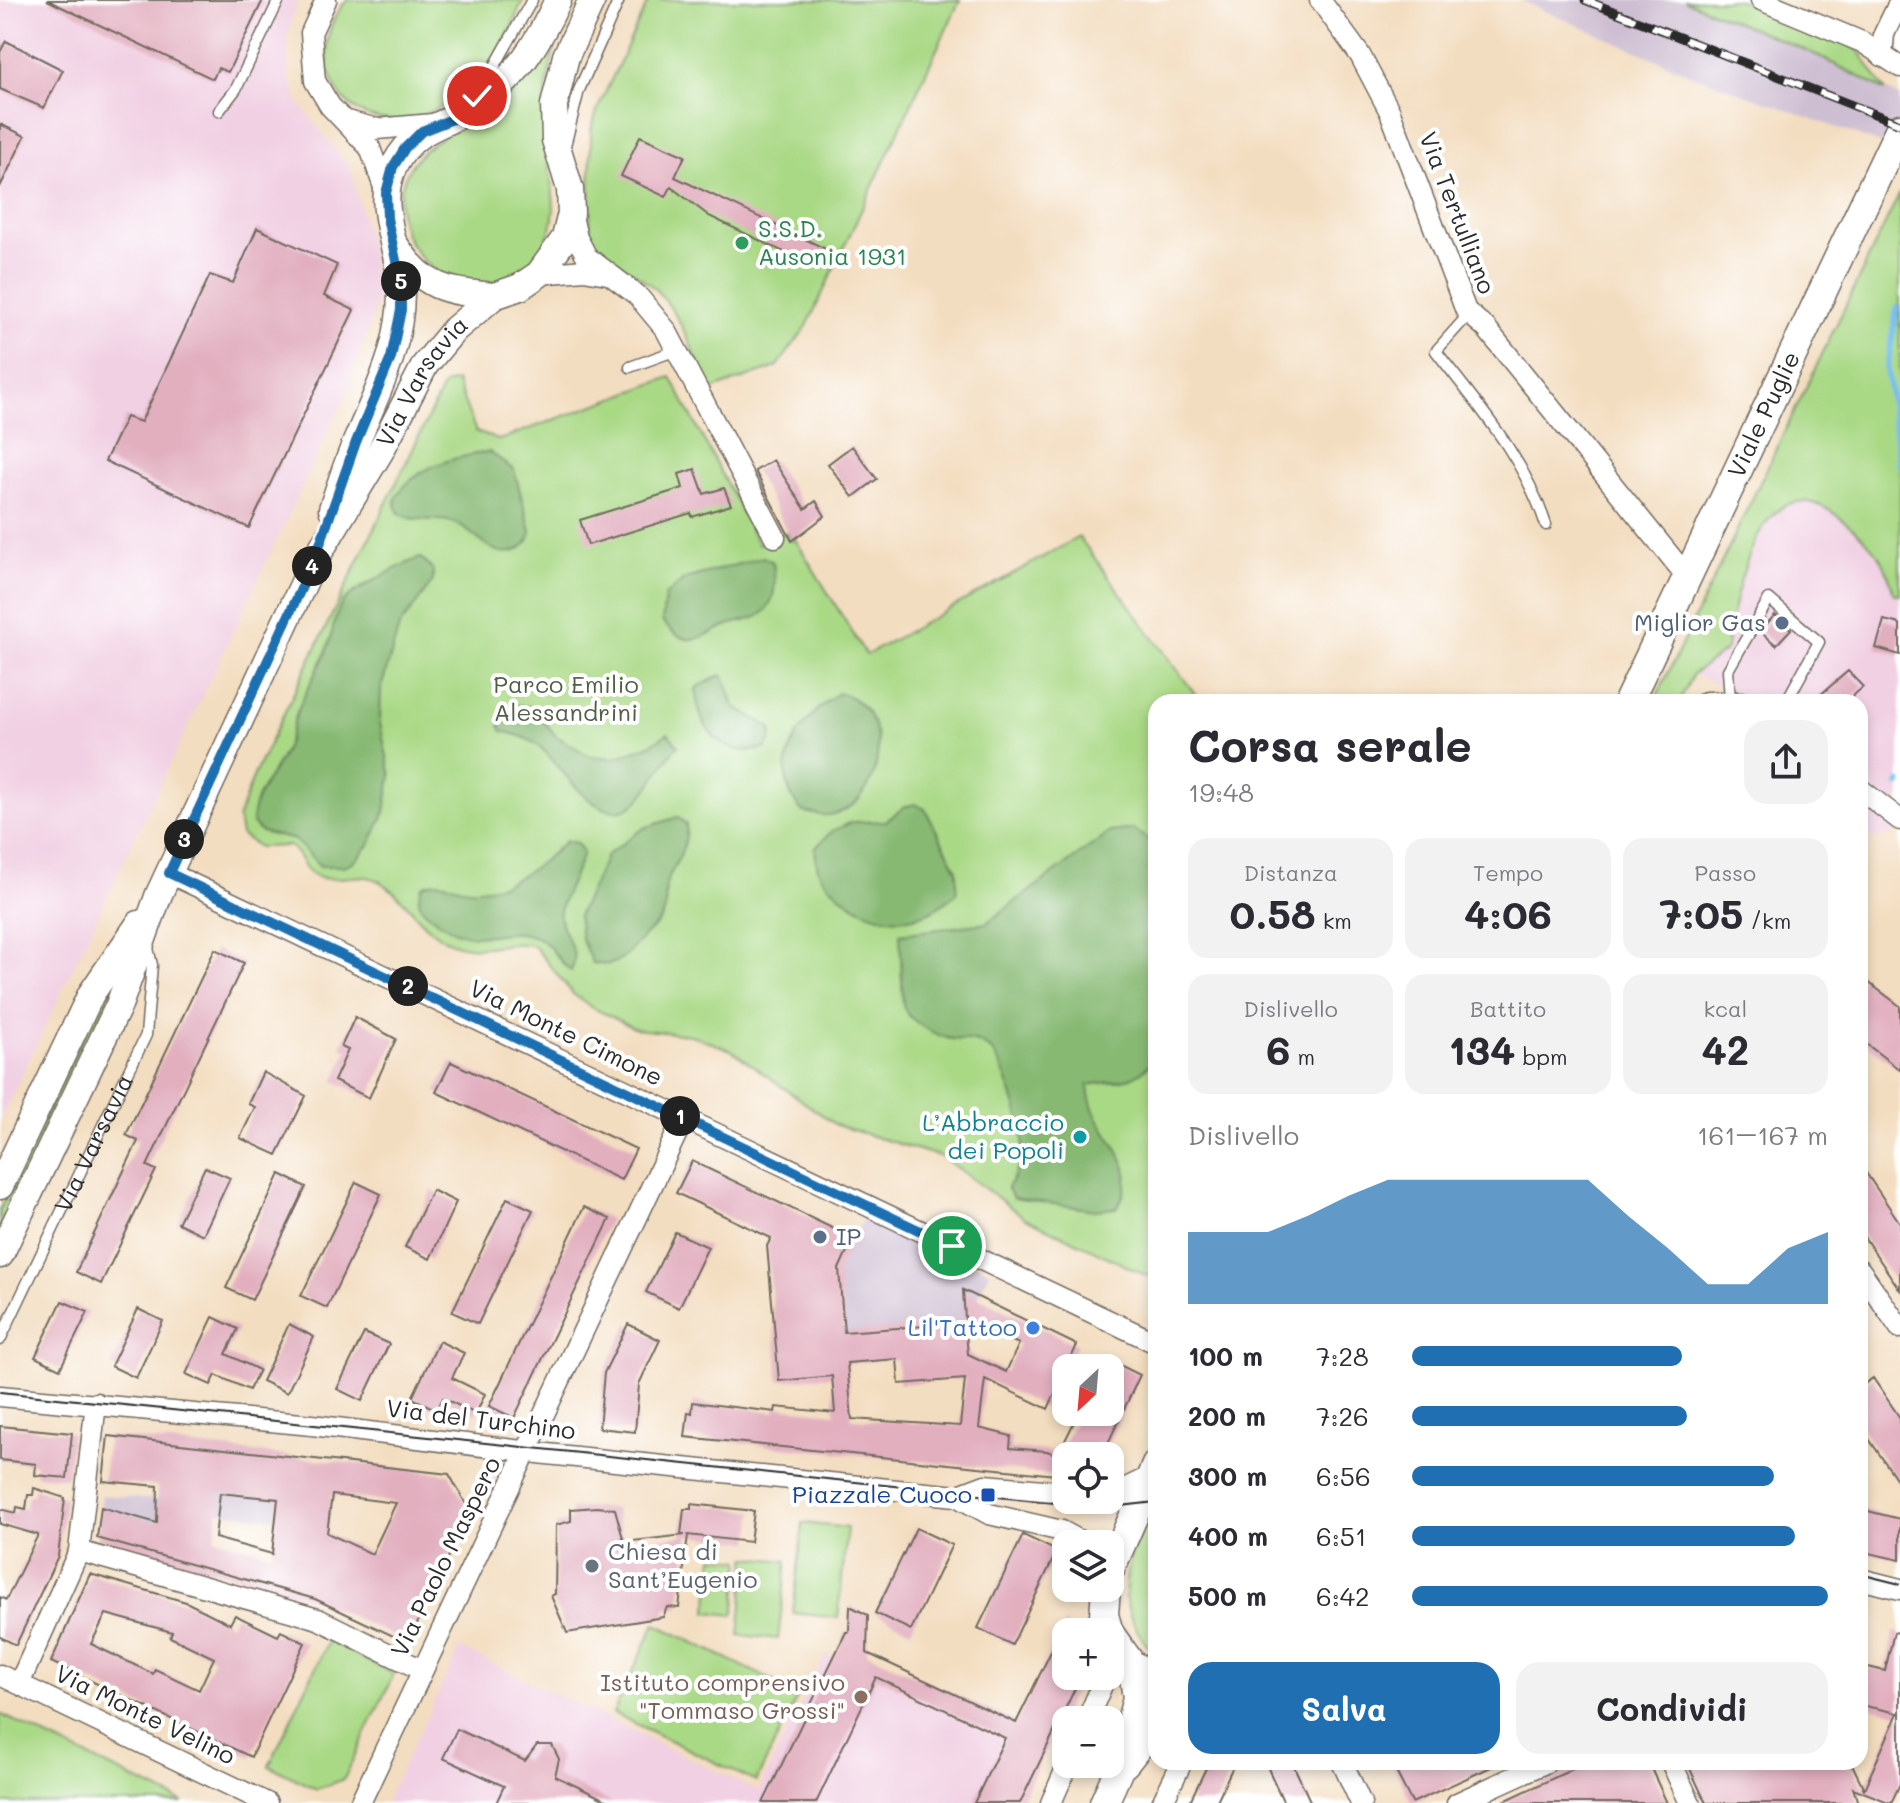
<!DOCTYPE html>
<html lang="it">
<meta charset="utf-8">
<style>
body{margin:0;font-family:Mali,sans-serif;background:#f2f2f3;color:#2b2b33;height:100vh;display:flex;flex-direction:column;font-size:30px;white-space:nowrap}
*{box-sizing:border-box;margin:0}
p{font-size:26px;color:#7c7c81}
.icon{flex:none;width:44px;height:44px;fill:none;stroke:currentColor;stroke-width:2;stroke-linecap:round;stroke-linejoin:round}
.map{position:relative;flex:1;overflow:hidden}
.drawer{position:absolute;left:1148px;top:694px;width:720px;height:1076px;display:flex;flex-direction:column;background:#fff;border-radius:24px;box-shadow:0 4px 12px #0003}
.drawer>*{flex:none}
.needle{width:52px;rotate:206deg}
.controls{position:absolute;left:1052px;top:1354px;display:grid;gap:16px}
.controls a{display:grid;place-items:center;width:72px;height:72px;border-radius:16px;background:#fff;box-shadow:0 4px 12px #0003;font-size:40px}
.pin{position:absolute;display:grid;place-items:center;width:68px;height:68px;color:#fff;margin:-34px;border:4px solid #fff;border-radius:50%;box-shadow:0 2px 8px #0007}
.km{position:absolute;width:40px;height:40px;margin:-20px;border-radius:50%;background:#222;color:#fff;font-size:22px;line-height:40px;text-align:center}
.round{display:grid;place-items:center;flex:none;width:84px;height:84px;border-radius:24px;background:#f2f2f3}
.headline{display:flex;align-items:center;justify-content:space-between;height:136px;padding:0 40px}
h1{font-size:44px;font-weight:700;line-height:60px}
.stats{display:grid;grid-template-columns:repeat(3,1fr);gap:12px;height:136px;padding:8px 40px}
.stats div{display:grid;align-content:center;border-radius:20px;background:#f2f2f3;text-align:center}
.stats b{font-size:40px;font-weight:700}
.stats small{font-size:22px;font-weight:400}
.stats p{font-size:22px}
.chart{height:224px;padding:16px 40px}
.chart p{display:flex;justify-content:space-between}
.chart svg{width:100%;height:144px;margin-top:8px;fill:#1f6fb2;opacity:.7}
.primary-button{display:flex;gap:16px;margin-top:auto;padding:16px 40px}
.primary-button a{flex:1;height:92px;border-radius:24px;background:#1f6fb2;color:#fff;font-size:32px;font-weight:700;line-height:92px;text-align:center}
.primary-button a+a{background:#f2f2f3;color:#2b2b33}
ul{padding:0 40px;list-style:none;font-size:26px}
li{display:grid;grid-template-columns:128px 96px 1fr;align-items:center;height:60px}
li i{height:20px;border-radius:10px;background:#1f6fb2}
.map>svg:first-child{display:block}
.built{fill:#f1d0e3}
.industrial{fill:#cebed1}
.green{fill:#aad986;stroke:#6a8258;stroke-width:2}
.forest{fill:#87b973;stroke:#59724f;stroke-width:2}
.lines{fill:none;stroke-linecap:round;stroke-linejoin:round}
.stream{stroke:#76bdee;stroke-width:6}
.building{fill:#e2afbf;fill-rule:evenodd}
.service-casing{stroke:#71695f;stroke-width:13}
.minor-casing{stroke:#71695f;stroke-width:23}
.tertiary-casing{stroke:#71695f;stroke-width:29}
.secondary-casing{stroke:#71695f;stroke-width:31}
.service{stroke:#fff;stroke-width:10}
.minor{stroke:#fff;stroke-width:20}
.tertiary{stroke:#fff;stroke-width:26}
.secondary{stroke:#fff;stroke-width:28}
.tram{stroke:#2b2b2b;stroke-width:2}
.rail-casing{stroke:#2b2b2b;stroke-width:9}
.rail{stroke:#fff;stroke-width:6;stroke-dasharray:18;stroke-linecap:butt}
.route-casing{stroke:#fff;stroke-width:16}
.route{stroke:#1f6fb2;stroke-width:10}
.leisure-dot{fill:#2e9e5b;stroke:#fff;stroke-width:3}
.service-dot{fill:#5c6f8a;stroke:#fff;stroke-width:3}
.culture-dot{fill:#0f9aa8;stroke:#fff;stroke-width:3}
.shop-dot{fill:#3f7fe0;stroke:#fff;stroke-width:3}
.transit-dot{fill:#1a4fb4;stroke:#fff;stroke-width:3}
.worship-dot{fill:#6b7280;stroke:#fff;stroke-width:3}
.education-dot{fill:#8d6e63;stroke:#fff;stroke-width:3}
.labels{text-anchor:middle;stroke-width:8;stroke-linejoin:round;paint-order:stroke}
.street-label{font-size:24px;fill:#2b2b2b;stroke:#fff}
.leisure-label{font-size:24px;fill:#27864d;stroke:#fff;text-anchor:start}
.service-label{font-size:24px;fill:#4e5e75;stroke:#fff;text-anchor:end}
.park-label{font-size:24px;fill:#515f46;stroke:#fff}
.culture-label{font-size:24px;fill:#0d838f;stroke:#fff;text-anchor:end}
.shop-label{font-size:24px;fill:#366cbe;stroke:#fff;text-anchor:end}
.transit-label{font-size:24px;fill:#164399;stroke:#fff;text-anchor:end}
.worship-label{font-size:24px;fill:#5b616d;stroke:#fff;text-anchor:start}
.education-label{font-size:24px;fill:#785e54;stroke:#fff;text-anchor:end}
</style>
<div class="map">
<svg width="1900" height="1803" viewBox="0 0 1900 1803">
<rect width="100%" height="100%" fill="#fff"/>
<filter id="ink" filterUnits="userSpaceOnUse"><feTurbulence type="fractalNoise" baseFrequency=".0125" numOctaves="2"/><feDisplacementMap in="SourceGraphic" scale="16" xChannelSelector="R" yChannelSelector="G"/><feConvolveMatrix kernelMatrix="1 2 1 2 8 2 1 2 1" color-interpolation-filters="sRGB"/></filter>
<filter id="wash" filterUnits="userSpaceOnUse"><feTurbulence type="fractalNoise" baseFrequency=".006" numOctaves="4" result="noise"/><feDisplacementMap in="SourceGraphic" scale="32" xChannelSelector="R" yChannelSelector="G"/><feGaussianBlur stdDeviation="1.8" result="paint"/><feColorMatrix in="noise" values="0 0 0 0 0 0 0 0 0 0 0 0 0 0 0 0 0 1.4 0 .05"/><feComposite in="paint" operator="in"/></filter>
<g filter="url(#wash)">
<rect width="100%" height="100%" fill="#f3ddc0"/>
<!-- built -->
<path class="built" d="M0,0H298L287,38L289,78L299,103L352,171L378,285L376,305L346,394L0,1121Z
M1812,501L1830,508L1874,546L1886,562L1894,594L1900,595V795L1893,805L1860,780V702H1756L1693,674L1726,650L1736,589L1766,523L1776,510L1793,502Z
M1860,796L1898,825L1891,834L1876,840L1860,828Z
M460,1648L758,1791L826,1654L1042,1756L1020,1803H385Z"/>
<!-- industrial -->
<path class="industrial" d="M1519,0H1684L1819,56L1900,97V151L1690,74Z
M866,1212L990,1271L965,1323L968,1354L847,1363L839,1269Z
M224,1449L282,1455L276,1519L218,1512Z
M102,1495L159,1500L154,1554L97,1538Z"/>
<!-- green -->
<path class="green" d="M347,0H523C513,22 505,47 489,66C465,95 429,121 390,120C327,118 308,42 347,0Z
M649,0H960L807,326L777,367L711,390C693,356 685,320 657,291C638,271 604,259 590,235L591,131L598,108Z
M1684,0H1741L1849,45L1860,52L1886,91L1819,56Z
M555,45C549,73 543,100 544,129C545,173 568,211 540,251C533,262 526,270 515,277C452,311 377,239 406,175C424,136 470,127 501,103C522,86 538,66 555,45Z
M1900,193V595L1894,594C1886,559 1871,543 1844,521C1760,449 1735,595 1726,650L1693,674L1679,702H1654Z
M671,377L758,544L786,532L792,541L795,539L866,655L1079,537L1201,702H1156V1280L1025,1218L942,1157L836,1125L731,1050L691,1035L636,1029L591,1007L573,994L534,946C512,938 484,954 455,944C421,932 408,897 379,881C359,870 338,883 318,877C301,871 303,854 289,846L259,847L241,835L238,818L254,775L444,385L456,381L476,432L499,440Z
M122,970L0,1231V1210L104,991Z
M1156,1495V1655C1103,1601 1130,1554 1156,1495Z
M803,1523L847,1528L838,1618L793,1613Z
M713,1557L741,1560L734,1615L707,1612Z
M747,1557L787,1561L778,1639L739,1635Z
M655,1624L799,1693L756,1782L613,1713Z
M328,1641L394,1674L344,1779L317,1789L269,1766Z
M0,1714L184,1803H0Z"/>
<!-- forest -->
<path class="forest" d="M490,452L514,470L531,531C530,540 526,546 518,550C492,562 474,529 452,522C434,517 413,524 398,512L395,500C412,466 457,456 490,452Z
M763,557L773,562C775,578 777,596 766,610C758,620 744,620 732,624C702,634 689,654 662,621L665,596L685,579Z
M421,558L433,570V581L399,627L381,689L380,723L391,776L385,812L370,844L355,861L344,866H320L295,840L261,832L253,824C250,796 273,776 284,752C291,737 293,720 300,705C308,686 319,669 327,650C333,634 333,618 342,603C349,592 408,561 421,558Z
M721,675L725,678L734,706L771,728L772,738L766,748C723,761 697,728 696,688Z
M838,693C897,704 887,808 828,815C820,816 811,813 803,812C764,769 799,721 838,693Z
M515,705L532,707L556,736L590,756L614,758L650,745L668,733L678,746C661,762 653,787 638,801C600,836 563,766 541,748C530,738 516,734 502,731L500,725Z
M915,804L925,809L957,870V892C922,927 879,927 840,895C833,888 823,882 819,872C816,865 816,856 815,848L832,831L852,822L886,821L904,807Z
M678,817L686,824C689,847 675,862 667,882C663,892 668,904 664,913C660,922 655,926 648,932C629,950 621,970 592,963L581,938L578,916L607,855L644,828Z
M1133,829L1152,842L1156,859V1053C1142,1084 1117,1080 1088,1085C1090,1136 1149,1155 1117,1208L1095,1210L1013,1198L1007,1187C1017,1175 1023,1157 1023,1140C1022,1121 1003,1059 988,1048C972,1036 962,1042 947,1038C931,1033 909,1021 903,1006L900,934L986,923L1110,832Z
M566,841L577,843L583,852C579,869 561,899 560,912C558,936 583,948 571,971C557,962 552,943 536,937C494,922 481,955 431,916C419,907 416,901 422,886C442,876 451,888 471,889C509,891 540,865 566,841Z"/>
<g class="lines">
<!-- stream -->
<path class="stream" d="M1897,308L1887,368L1900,466
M1899,785L1900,783
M1860,835L1865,831"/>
</g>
<g id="blocks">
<!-- building -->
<path class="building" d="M47,0H263L228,72L218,68L213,79Z
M6,41L63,70L44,108L0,89V52Z
M0,124L25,136L0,187Z
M640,136L685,156L675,177L828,250L819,269L709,216L671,187L666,197L621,176Z
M257,228L337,265L324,296L354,310L249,528L105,461L126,417L141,422L210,275L233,283Z
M852,446L877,479L853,497L828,464Z
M773,460L805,509L816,501L825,516L792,541L755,471Z
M695,469L704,494L724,488L731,505L692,517L691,513L588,545L580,520L683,488L679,474Z
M1775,615L1791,629L1776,645L1760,631Z
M1884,620L1900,624V655L1876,648Z
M1848,671L1863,687L1846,702H1812Z
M215,949L244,963L147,1166L156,1170L101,1284L76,1272L138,1141L126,1135Z
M1860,976L1900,1006V1070L1860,1039Z
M355,1017L396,1039L369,1098L334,1081L348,1050L341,1047Z
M451,1062L636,1149L621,1180L436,1092Z
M263,1072L306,1096L277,1155L240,1138L255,1107L248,1104Z
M692,1161L853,1238L839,1269L844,1332L965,1323L968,1354L1006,1372L1019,1344L965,1319L963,1290L1077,1345L1048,1409L985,1379L979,1428L1011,1436L1010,1448L1047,1451L1058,1455L1079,1412H1110V1360L1140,1375L1102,1456H1059L1066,1459V1476L685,1437L688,1412L692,1413L693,1402L775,1412L776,1407L835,1413L832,1376L779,1381L767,1246L771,1238L676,1193ZM897,1359L899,1384L965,1379L960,1426L852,1419L847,1363Z
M1860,1164L1900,1223V1290L1860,1231Z
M205,1167L230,1178L203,1235L178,1223Z
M280,1174L306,1187L252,1300L226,1288Z
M356,1182L381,1194L327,1308L301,1296Z
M432,1190L456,1202L430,1259L405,1247Z
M507,1198L533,1210L478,1324L452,1312Z
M584,1207L610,1219L514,1418L489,1406Z
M675,1232L708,1247L679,1308L646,1292Z
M62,1301L88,1312L60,1369L35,1357Z
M138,1309L163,1321L136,1378L111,1366Z
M213,1317L238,1329L226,1354L259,1370L249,1390L216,1375L211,1385L186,1374Z
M289,1324L314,1337L287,1393L262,1381Z
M628,1324L660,1340L639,1384L635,1432L599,1428L604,1373Z
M364,1333L389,1344L362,1401L337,1389Z
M439,1341L464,1353L452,1378L485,1394L476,1414L443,1398L437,1410L412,1398Z
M1873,1378L1900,1418V1484L1860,1426V1387Z
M0,1426L72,1433L67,1478L35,1475L36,1464L0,1460Z
M108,1436L449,1474L470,1511L408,1643L315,1599L97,1538L101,1507L157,1523L158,1486L103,1481ZM220,1493L278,1499L272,1554L215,1538ZM332,1495L396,1503L372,1554L327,1533Z
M34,1488L65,1498L58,1556L16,1645L0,1637V1597L6,1600L38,1535L0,1524V1509L16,1513L17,1507L26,1509L28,1495H33Z
M691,1504L754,1511L750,1542L688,1535L679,1608L667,1607L663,1617L567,1633L551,1596L555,1594L556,1525L571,1521V1509L597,1507L615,1509L624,1542L685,1535H681L684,1509H691Z
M1860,1509L1900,1519V1560L1860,1551Z
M916,1528L952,1545L911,1630L875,1613Z
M1023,1535L1057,1551L1012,1645L978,1628Z
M90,1574L186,1602L230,1624L235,1615L278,1636L281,1631L305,1643L251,1757L51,1662ZM106,1614L172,1632L170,1637L214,1658L199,1690L155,1669L153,1674L91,1644Z
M850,1606L868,1615L867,1653L1016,1723L1066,1621V1676H1081L1020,1803H974L1005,1738L876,1677L816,1803H763L846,1632H849Z
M1894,1632L1900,1633V1784L1891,1803L1853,1788L1858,1803H1706L1690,1769L1696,1766L1694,1762H1851L1864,1789L1898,1713L1860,1705V1665L1885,1671Z
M457,1729L525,1761L537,1745H552L559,1759L555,1776L612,1803H496L504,1786L443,1758Z
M1209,1762H1235L1216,1803H1189Z
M1265,1762H1292L1311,1803H1284Z
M1391,1762H1502L1412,1803Z
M1588,1762H1648L1667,1803H1500Z"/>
</g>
</g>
<g filter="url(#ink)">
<use href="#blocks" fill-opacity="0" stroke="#71695f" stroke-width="2"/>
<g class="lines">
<defs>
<g id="service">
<path d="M482,89L532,0"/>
<path d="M219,111L236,89L279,0"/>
<path d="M566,142L579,90L619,0"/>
<path d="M1469,314L1436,351C1479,407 1524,457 1546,525"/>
<path d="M630,367L677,350"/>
<path d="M1730,700L1728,670L1769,599L1819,642L1786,702"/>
<path id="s1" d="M0,1340L146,1035L152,965L148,948"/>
</g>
<path id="minor" d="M326,0L311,33L315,81L330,106L370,148L386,193
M1320,0L1360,55L1390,112L1466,311L1486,328L1688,578
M1761,0L1862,42L1900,67
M1882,56L1884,34L1900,1
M347,121L377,129L433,124
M572,216L577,238L587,257L637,295L666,330L775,537
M539,274L584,270L607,274
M1706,702H1741
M1860,789L1900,820
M169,873L1156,1343
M1860,1270L1900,1328
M0,1396L312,1425L547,1454L956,1496L989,1514L1062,1531L1086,1544
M1110,1490L1126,1488L1151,1476
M956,1496L985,1485L1066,1492
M79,1551L318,1619L422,1670
M1860,1579L1900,1589
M0,1675L267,1803
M19,1684L79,1551L96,1403
M1087,1720L1106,1676
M1342,1762L1361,1803
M1671,1762L1690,1803
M360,1803L684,1118
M1051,1803L1068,1764
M1162,1803L1182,1762
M1457,1803L1547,1762"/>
<g id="tertiary">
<path d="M396,246C424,289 446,291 494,296"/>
<path d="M332,509C340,486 347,462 357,440C378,390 402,345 401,289C400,246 373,206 395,164C416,125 445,127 477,105C516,79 539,41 558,0"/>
<path d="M0,1186L91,994L139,924"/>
<path id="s2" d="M0,1255L119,1005L159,894L314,561L380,452L425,365L454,330L494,296L520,287L539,274L565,238L571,213L570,189L555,140L554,105L566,56L592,0"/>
</g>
<g id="secondary">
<path id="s3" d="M1628,702L1900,128"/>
<path d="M1110,1570L1156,1465"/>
<path d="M1106,1588L1104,1615L1109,1632"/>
<path d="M1110,1634L1132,1665L1156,1677"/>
<path d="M1125,1763L1156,1724"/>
<path d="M1104,1803L1119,1769L1137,1698L1132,1665"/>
</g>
</defs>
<!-- service casing -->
<use href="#service" class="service-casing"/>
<!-- minor casing -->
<use href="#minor" class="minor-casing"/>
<!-- tertiary casing -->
<use href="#tertiary" class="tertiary-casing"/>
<!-- secondary casing -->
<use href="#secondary" class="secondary-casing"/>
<!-- service -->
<use href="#service" class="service"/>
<!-- minor -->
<use href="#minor" class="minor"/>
<!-- tertiary -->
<use href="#tertiary" class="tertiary"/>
<!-- secondary -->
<use href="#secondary" class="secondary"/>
<!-- tram -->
<path class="tram" d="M0,1392L1103,1508L1156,1502
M1860,1574L1900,1584"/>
<defs>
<path id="rail" d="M1585,0L1900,124"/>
</defs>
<!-- rail casing -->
<use href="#rail" class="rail-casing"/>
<!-- rail -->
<use href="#rail" class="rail"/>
</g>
</g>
<g class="lines" filter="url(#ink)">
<defs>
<path id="route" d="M477,96L460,116L422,131L405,148L393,167L386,193L387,218L401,284V310L391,358L356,442L314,561L169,873L952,1246"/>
</defs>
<!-- route casing -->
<use href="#route" class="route-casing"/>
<!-- route -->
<use href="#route" class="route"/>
</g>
<!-- markers -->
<circle class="leisure-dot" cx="742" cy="243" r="8"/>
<g class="service-dot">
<circle cx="1782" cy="623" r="8"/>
<circle cx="820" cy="1237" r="8"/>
</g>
<circle class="culture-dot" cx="1080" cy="1137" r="8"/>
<circle class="shop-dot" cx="1033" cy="1328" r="8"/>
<rect class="transit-dot" x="980" y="1487" width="16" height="16" rx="4"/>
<circle class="worship-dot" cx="592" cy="1566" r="8"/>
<circle class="education-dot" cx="861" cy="1697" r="8"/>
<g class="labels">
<!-- street labels -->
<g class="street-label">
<text transform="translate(1457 213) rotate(69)" y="8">Via Tertulliano</text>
<text dy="8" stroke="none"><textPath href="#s2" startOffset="972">Via Varsavia</textPath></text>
<text dy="8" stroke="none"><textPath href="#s3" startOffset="318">Viale Puglie</textPath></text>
<text transform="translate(566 1033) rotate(26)" y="8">Via Monte Cimone</text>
<text dy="8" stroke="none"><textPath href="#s1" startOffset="218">Via Varsavia</textPath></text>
<text transform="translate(481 1420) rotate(7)" y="8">Via del Turchino</text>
<text transform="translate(446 1557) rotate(-64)" y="8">Via Paolo Maspero</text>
<text transform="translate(145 1715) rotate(26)" y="8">Via Monte Velino</text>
</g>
<!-- leisure labels -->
<g class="leisure-label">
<text x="758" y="237">S.S.D.<tspan x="758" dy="28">Ausonia 1931</tspan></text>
</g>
<!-- service labels -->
<g class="service-label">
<text x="1766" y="631">Miglior Gas</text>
<text x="836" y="1245" text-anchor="start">IP</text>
</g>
<!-- park labels -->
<g class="park-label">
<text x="566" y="693">Parco Emilio<tspan x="566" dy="28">Alessandrini</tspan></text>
</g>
<!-- culture labels -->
<g class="culture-label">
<text x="1064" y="1131">L’Abbraccio<tspan x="1064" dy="28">dei Popoli</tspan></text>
</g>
<!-- shop labels -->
<g class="shop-label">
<text x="1017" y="1336">Lil'Tattoo</text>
</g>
<!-- transit labels -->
<g class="transit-label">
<text x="972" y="1503">Piazzale Cuoco</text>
</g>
<!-- worship labels -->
<g class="worship-label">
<text x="608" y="1560">Chiesa di<tspan x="608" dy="28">Sant’Eugenio</tspan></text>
</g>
<!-- education labels -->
<g class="education-label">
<text x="845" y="1691">Istituto comprensivo<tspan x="845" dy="28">"Tommaso Grossi"</tspan></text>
</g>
</g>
</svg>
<div class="controls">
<a><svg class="needle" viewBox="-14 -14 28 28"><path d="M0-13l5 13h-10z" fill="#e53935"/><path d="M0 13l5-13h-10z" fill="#7c7c81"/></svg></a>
<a><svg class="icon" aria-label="locate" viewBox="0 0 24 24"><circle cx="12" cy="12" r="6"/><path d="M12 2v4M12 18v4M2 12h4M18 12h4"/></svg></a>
<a><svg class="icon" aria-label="layers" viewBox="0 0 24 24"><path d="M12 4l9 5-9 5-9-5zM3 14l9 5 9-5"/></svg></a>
<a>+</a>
<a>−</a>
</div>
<div class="pin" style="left:952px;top:1246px;background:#1e9e55"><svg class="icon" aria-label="arrive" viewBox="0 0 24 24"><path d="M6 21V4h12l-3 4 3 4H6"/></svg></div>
<div class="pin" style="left:477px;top:96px;background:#d93025"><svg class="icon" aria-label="check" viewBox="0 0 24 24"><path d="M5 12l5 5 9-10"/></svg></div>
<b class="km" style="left:680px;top:1116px">1</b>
<b class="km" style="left:408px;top:986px">2</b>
<b class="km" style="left:184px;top:839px">3</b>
<b class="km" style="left:312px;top:566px">4</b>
<b class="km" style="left:401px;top:281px">5</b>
<section class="drawer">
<div class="headline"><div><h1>Corsa serale</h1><p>19:48</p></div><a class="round"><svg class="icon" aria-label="share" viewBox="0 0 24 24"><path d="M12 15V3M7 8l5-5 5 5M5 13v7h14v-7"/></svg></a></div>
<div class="stats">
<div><p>Distanza</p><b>0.58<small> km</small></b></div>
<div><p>Tempo</p><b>4:06</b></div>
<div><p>Passo</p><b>7:05<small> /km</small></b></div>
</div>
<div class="stats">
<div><p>Dislivello</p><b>6<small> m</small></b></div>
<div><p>Battito</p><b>134<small> bpm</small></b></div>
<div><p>kcal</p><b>42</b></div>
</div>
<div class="chart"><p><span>Dislivello</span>161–167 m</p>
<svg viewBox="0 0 160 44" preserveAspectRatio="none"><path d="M0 44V22L10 22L20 22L30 17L40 11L50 6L60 6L70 6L80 6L90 6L100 6L110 17L120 27L130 38L140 38L150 27L160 22V44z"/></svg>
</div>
<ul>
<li><b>100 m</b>7:28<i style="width:65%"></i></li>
<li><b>200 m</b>7:26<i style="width:66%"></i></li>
<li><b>300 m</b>6:56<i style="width:87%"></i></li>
<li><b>400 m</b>6:51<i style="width:92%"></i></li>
<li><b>500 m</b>6:42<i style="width:100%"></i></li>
</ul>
<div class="primary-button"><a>Salva</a><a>Condividi</a></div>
</section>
</div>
